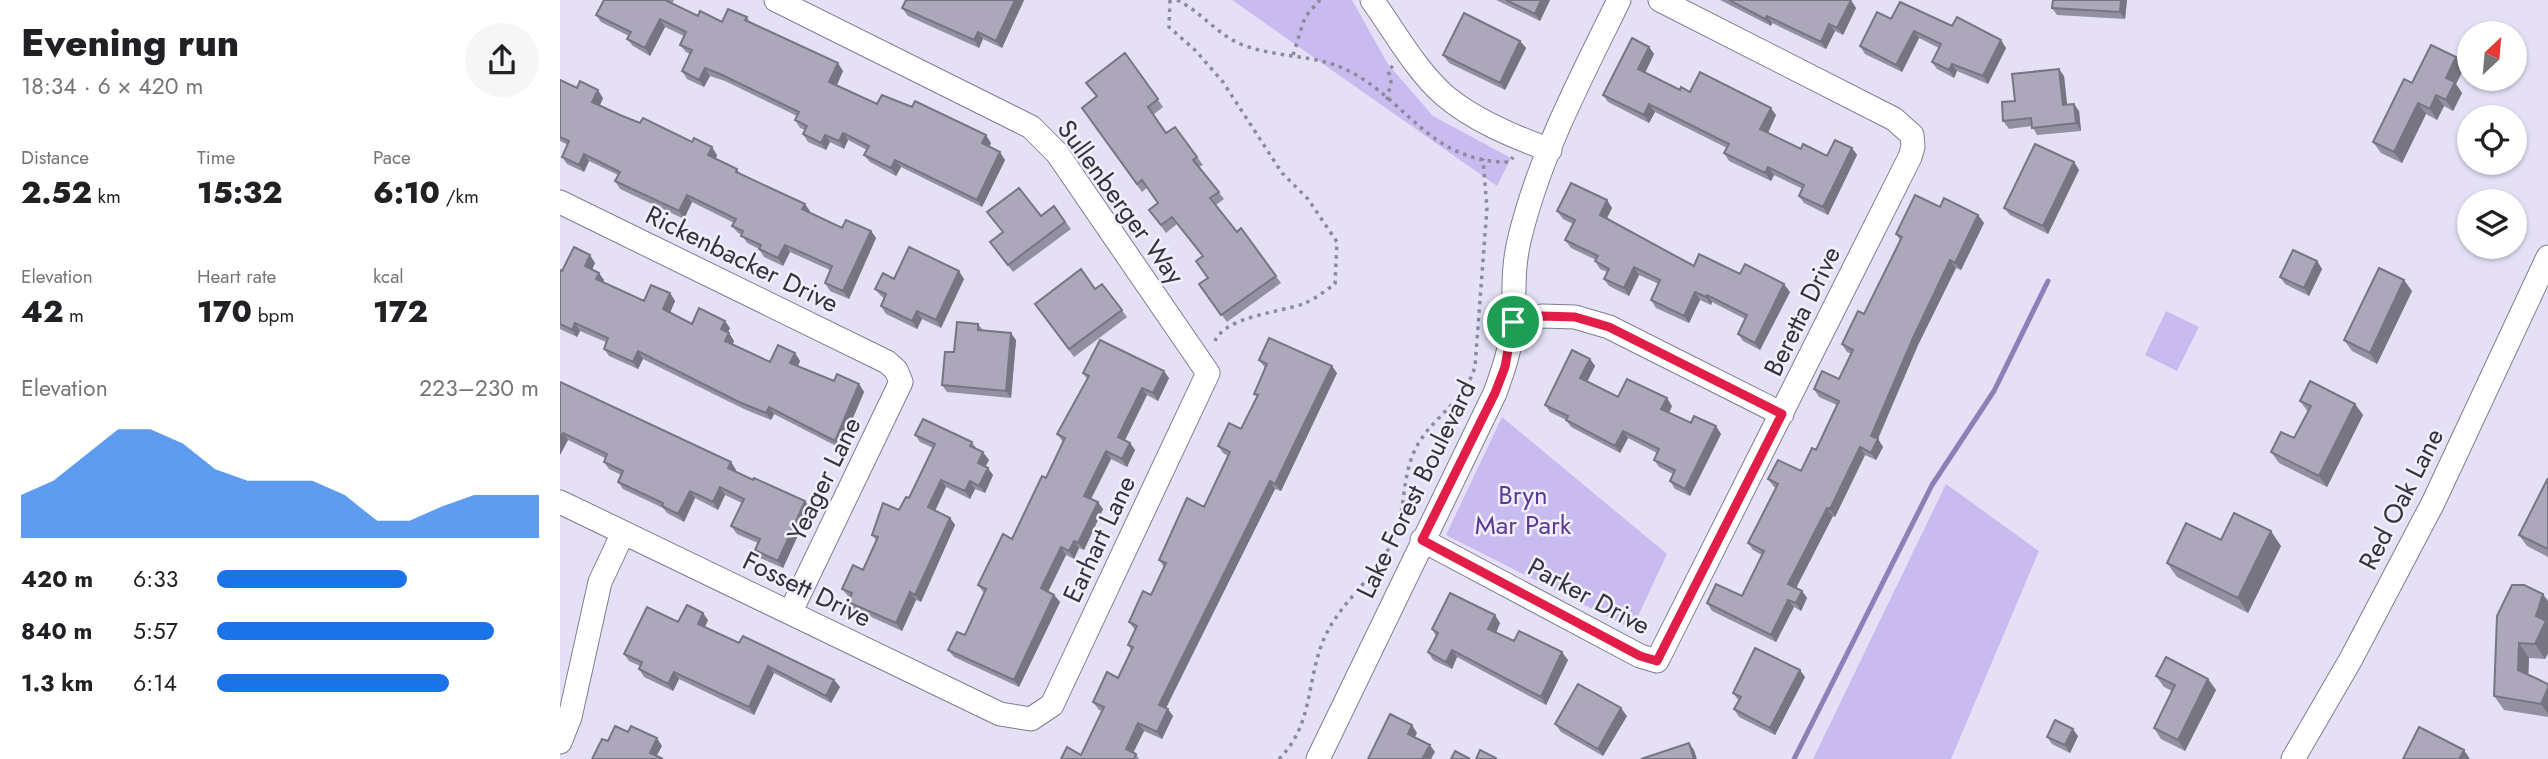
<!DOCTYPE html>
<meta charset="utf-8">
<style>
body{margin:0;font-family:Jost,sans-serif;background:#f6f6f6;color:#202124;height:100vh;display:flex;flex-direction:column;font-size:26px;white-space:nowrap}
*{box-sizing:border-box;margin:0}
p{font-size:23px;color:#757577}
.icon{flex:none;width:38px;height:38px;fill:none;stroke:currentColor;stroke-width:2;stroke-linecap:round;stroke-linejoin:round}
.map{position:relative;flex:1;overflow:hidden}
.sheet{display:flex;flex-direction:column;background:#fff;width:560px}
.sheet>*{flex:none}
.needle{width:46px;rotate:26deg}
.fabs{position:absolute;left:1897px;top:21px;display:grid;gap:14px}
.fabs a{display:grid;place-items:center;width:70px;height:70px;border-radius:50%;background:#fff;box-shadow:0 2px 5px #0004;font-size:35px}
.pin{position:absolute;display:grid;place-items:center;width:60px;height:60px;color:#fff;margin:-30px;border:4px solid #fff;border-radius:50%;box-shadow:0 2px 7px #0007}
.round{display:grid;place-items:center;flex:none;width:74px;height:74px;border-radius:37px;background:#f6f6f6}
.head{display:flex;align-items:center;justify-content:space-between;height:119px;padding:0 21px}
h1{font-size:38px;font-weight:800;line-height:52px}
.metrics{display:grid;grid-template-columns:repeat(3,1fr);gap:10px;height:119px;padding:7px 21px}
.metrics div{display:grid;align-content:center}
.metrics b{font-size:30px;font-weight:800}
.metrics small{font-size:19px;font-weight:400}
.metrics p{font-size:19px}
.chart{height:196px;padding:14px 21px}
.chart p{display:flex;justify-content:space-between}
.chart svg{width:100%;height:126px;margin-top:7px;fill:#1a73e8;opacity:.7}
ul{padding:0 21px;list-style:none;font-size:23px}
li{display:grid;grid-template-columns:112px 84px 1fr;align-items:center;height:52px}
li i{height:18px;border-radius:9px;background:#1a73e8}
main{display:flex;flex:1;min-height:0}
.map>svg:first-child{display:block}
.green{fill:#c9bbf0}
.lines{fill:none;stroke-linecap:round;stroke-linejoin:round}
.stream{stroke:#8f7fb8;stroke-width:5}
.minor-casing{stroke:#817d90;stroke-width:25}
.path{stroke:#8d8a99;stroke-width:3.5;stroke-dasharray:3.5 5;stroke-linecap:butt}
.minor{stroke:#fff;stroke-width:23}
.wall{fill:#9490a1}
.shaded-wall{fill:#787583}
.building{fill:#aca7bb;stroke:#787583;stroke-width:2}
.route-casing{stroke:#fff;stroke-width:14}
.route{stroke:#e11d48;stroke-width:9}
.labels{text-anchor:middle;stroke-width:5;stroke-linejoin:round;paint-order:stroke}
.street-label{font-size:26px;fill:#34323a;stroke:#f2effc}
.park-label{font-size:26px;fill:#5b3a95;stroke:#f2effc}
</style>
<main>
<section class="sheet">
<div class="head"><div><h1>Evening run</h1><p>18:34 · 6 × 420 m</p></div><a class="round"><svg class="icon" aria-label="share" viewBox="0 0 24 24"><path d="M12 15V3M7 8l5-5 5 5M5 13v7h14v-7"/></svg></a></div>
<div class="metrics">
<div><p>Distance</p><b>2.52<small> km</small></b></div>
<div><p>Time</p><b>15:32</b></div>
<div><p>Pace</p><b>6:10<small> /km</small></b></div>
</div>
<div class="metrics">
<div><p>Elevation</p><b>42<small> m</small></b></div>
<div><p>Heart rate</p><b>170<small> bpm</small></b></div>
<div><p>kcal</p><b>172</b></div>
</div>
<div class="chart"><p><span>Elevation</span>223–230 m</p>
<svg viewBox="0 0 160 44" preserveAspectRatio="none"><path d="M0 44V29L10 24L20 15L30 6L40 6L50 11L60 20L70 24L80 24L90 24L100 29L110 38L120 38L130 33L140 29L150 29L160 29V44z"/></svg>
</div>
<ul>
<li><b>420 m</b>6:33<i style="width:59%"></i></li>
<li><b>840 m</b>5:57<i style="width:86%"></i></li>
<li><b>1.3 km</b>6:14<i style="width:72%"></i></li>
</ul>
</section>
<div class="map">
<svg width="1988" height="759" viewBox="0 0 1988 759">
<rect width="100%" height="100%" fill="#e5e0f6"/>
<!-- green -->
<path class="green" d="M672,0H792L828,64L873,116L951,158L937,186Z
M1606,311L1639,327L1617,371L1585,355Z
M942,417L1107,554L1072,629L886,535Z
M1386,484L1479,551L1391,759H1253Z"/>
<g class="lines">
<!-- stream -->
<path class="stream" d="M1234,759L1372,485L1434,391L1488,281"/>
<defs>
<path id="minor" d="M812,0C835,32 855,69 884,95C913,120 954,137 990,150
M0,202L327,362L336,370L341,382L231,611
M953,322L982,316L1015,317L1049,327L1222,414
M0,502L440,714L471,719L492,705L648,373L497,153L471,127L216,0
M862,540L1080,656L1097,661L1350,157L1353,147L1352,135L1334,119L1100,0
M0,742L10,717L40,582L63,533
M758,759L935,393C943,371 952,345 953,321C955,291 952,272 959,241C979,156 1021,78 1059,0
M1733,759L1791,659L1873,503L1988,257"/>
</defs>
<!-- minor casing -->
<use href="#minor" class="minor-casing"/>
<!-- path -->
<path class="path" d="M610,0L609,27L635,50L663,82L722,173L748,199L777,242L775,284C766,290 754,300 743,304C720,312 665,317 655,341
M617,0C642,12 657,35 683,45C717,58 754,54 787,70C848,100 869,163 950,162L953,157
M733,55L745,17L760,0
M827,100L831,82L828,70L833,66
M719,759C753,725 746,684 763,641C779,602 816,578 833,540C846,512 841,481 854,452C869,418 906,402 915,366L927,208L923,159"/>
<!-- minor -->
<use href="#minor" class="minor"/>
</g>
<!-- wall -->
<path class="wall" d="M44,0H114L112,4L138,16L162,22L187,17L190,23L283,71L277,85L317,104L431,143L429,147L445,160L422,207L341,167L336,176L310,162L304,155L307,150L288,140L284,149L270,142L266,150L248,142L243,134L245,130L240,128L235,120L237,116L165,81L150,76L144,87L127,79L122,71L130,54L126,52L120,45L124,36L105,27L90,56L73,46L67,39L69,36L41,22L36,15Z
M346,0H464L442,48L423,39L419,48L348,16L342,8Z
M936,0H990L980,21Z
M1160,0H1290L1296,8L1283,35L1275,31L1266,49L1212,23L1211,26Z
M1567,0L1565,19L1497,15L1492,8Z
M1331,19L1446,48L1428,84L1397,71L1394,78L1377,69L1372,62L1379,48L1359,38L1342,72L1305,54L1300,46Z
M960,41L966,48L945,90L889,63L883,55Z
M1089,47L1094,54L1085,73L1120,90L1130,92L1216,115L1208,133L1241,149L1267,156L1292,148L1297,155L1268,215L1244,203L1239,196L1243,189L1214,175L1211,181L1169,161L1164,153L1167,148L1095,112L1089,123L1048,102L1043,95Z
M565,53L603,107L593,115L606,133L615,127L643,165L639,167L664,199L656,205L677,232L681,228L721,283L667,322L639,284L648,278L643,256L617,224L606,233L589,210L598,203L587,188L582,192L522,108L537,97Z
M1896,57L1904,68L1896,84L1902,93L1893,111L1884,106L1877,120L1866,114L1842,163L1821,153L1813,142L1852,83Z
M1504,76L1507,105L1519,111L1521,131L1477,135L1472,126L1449,129L1443,121L1455,101Z
M0,80L17,88L43,98L40,105L60,115L157,155L156,159L177,169L180,174L250,211L249,213L282,228L311,231L316,238L289,299L270,291L265,283L270,270L230,252L223,266L204,257L199,249L187,243L182,235L178,233L172,226L174,223L132,202L124,219L60,189L55,181L58,175L29,161L24,172L7,164L2,157L8,145L0,141Z
M1514,162L1519,170L1488,234L1450,215L1444,208Z
M1047,200L1052,208L1047,218L1134,266L1180,274L1230,292L1200,350L1183,341L1178,334L1185,319L1152,302L1151,305L1140,300L1129,323L1096,308L1091,300L1099,284L1079,275L1069,296L1049,286L1044,279L1047,272L1040,269L1035,261L1036,260L1011,248L1005,240L1013,224L1003,219L997,211Z
M494,206L511,229L453,272L430,242L481,216Z
M1380,207L1418,215L1424,223L1401,270L1396,268L1358,345L1318,439L1323,447L1316,460L1305,455L1275,517L1273,516L1236,588L1242,591L1247,598L1241,611L1234,607L1216,642L1152,611L1147,603L1182,596L1202,555L1193,550L1188,543L1216,488L1214,487L1208,479L1241,471L1256,450L1277,405L1259,397L1254,389L1279,379L1291,354L1287,352L1282,344L1304,314L1340,240L1336,234Z
M1757,261L1762,269L1749,296L1725,284L1720,277Z
M35,263L32,270L44,280L43,282L84,301L110,293L115,301L110,313L132,324L170,328L168,332L174,341L172,344L210,362L235,353L240,361L238,366L274,381L299,384L304,392L280,448L214,414L211,420L184,409L83,359L78,369L49,356L44,349L46,342L20,331L17,337L0,329V270L2,271Z
M334,279H404L381,328L362,319L357,329L326,314L321,306L324,298L321,296L315,289Z
M542,284L567,317L514,357L475,304L535,289Z
M1852,291L1817,364L1792,351L1784,340Z
M418,324L423,330L456,340L451,398L387,392L382,385L394,352Z
M1030,359L1035,366L1027,382L1058,397L1112,406L1109,413L1131,423L1161,434L1130,496L1115,489L1110,481L1113,474L1099,467L1094,460L1097,453L1068,438L1060,453L1011,427L1006,420L990,412L985,405Z
M699,360L777,373L721,491L715,489L622,675L606,708L613,716L602,739L584,731L573,753L576,754L579,759H501L521,755L542,711L539,710L533,702L558,678L571,650L568,645L575,630L569,622L591,595L604,567L599,560L644,507L668,456L663,453L658,446L681,429L697,397L694,394L706,369Z
M523,373L609,378L598,401L587,395L565,440L570,443L575,450L567,467L551,459L531,499L543,509L524,550L519,548L514,559L506,555L488,592L494,595L500,602L459,687L394,657L388,650L405,635L424,593L418,585L452,539L486,478L503,442L497,434L527,379Z
M0,382L171,462L176,470L175,472L193,480L245,501L250,509L223,568L200,558L195,550L198,543L177,534L171,526L182,503L165,495L158,510L135,498L124,522L107,513L103,508L63,489L58,482L61,475L49,469L44,462L45,458L8,440L0,455Z
M1740,401L1795,404L1803,415L1767,487L1719,463L1711,452L1734,438L1748,412Z
M355,435L412,442L417,449L429,460L425,467L433,475L425,493L415,489L410,499L386,487L375,511L390,518L395,525L361,602L356,600L342,631L294,609L288,602L290,597L288,596L282,589L303,570L316,540L312,535L339,510L349,498L373,448L360,442Z
M1988,478V557L1967,546L1959,535Z
M1661,540L1721,546L1688,613L1617,577L1607,563Z
M1988,601V653L1985,659L1969,658L1968,675L1988,684V717L1944,710L1934,696L1937,616Z
M148,620L145,627L179,643L274,680L280,687L271,703L214,673L194,715L119,679L113,691L84,677L79,669L80,666L69,661L64,654L118,622Z
M940,623L936,633L954,641L1008,660L986,705L897,657L892,669L873,660L868,652L876,636L872,629Z
M1596,676L1648,679L1656,690L1625,751L1601,739L1594,728L1612,691L1604,687Z
M1245,677L1215,735L1179,717L1174,709L1179,701L1173,693Z
M1067,716L1043,756L1001,732L995,724Z
M1518,736L1510,753L1492,744L1487,737Z"/>
<!-- shaded-wall -->
<path class="shaded-wall" d="M455,0H464L442,48L436,41Z
M981,0H990L980,21L975,14Z
M1291,0L1296,8L1283,35L1277,28Z
M1561,0H1567L1565,19L1560,12Z
M1207,16L1212,23L1211,26L1205,19Z
M100,19L105,27L90,56L85,48Z
M1269,24L1275,31L1266,49L1261,42Z
M1354,31L1359,38L1342,72L1336,65Z
M418,32L423,39L419,48L414,40Z
M1441,40L1446,48L1428,84L1423,76Z
M960,41L966,48L945,90L940,83Z
M1089,47L1094,54L1083,77L1078,69Z
M1896,57L1904,68L1896,84L1902,93L1893,111L1886,100V78Z
M278,63L283,71L275,89L269,82Z
M1392,64L1397,71L1394,78L1389,70Z
M145,68L150,76L144,87L139,80Z
M1499,69L1504,76L1508,113L1503,105Z
M38,90L43,98L38,109L32,102Z
M1876,95L1884,106L1877,120L1870,109Z
M1858,103L1866,114L1842,163L1834,152Z
M1089,104L1095,112L1089,123L1084,115Z
M1514,104L1519,111L1521,131L1516,123Z
M1211,108L1216,115L1206,137L1200,129Z
M283,133L288,140L284,149L279,141Z
M265,135L270,142L266,150L261,143Z
M426,135L431,143L427,151L422,143Z
M152,147L157,155L154,163L148,155Z
M1292,148L1297,155L1268,215L1263,207Z
M440,152L445,160L422,207L417,200Z
M24,154L29,161L24,172L19,165Z
M335,160L341,167L336,176L331,168Z
M1514,162L1519,170L1488,234L1483,226Z
M1208,167L1214,175L1211,181L1205,173Z
M127,195L132,202L124,219L119,211Z
M1047,200L1052,208L1045,222L1040,215Z
M245,204L250,211L247,217L242,209Z
M1418,215L1424,223L1401,270L1395,263Z
M311,231L316,238L289,299L283,291Z
M225,245L230,252L223,266L218,258Z
M30,255L35,263L30,274L25,266Z
M1390,260L1396,268L1358,345L1316,443L1311,436L1353,338Z
M1757,261L1762,269L1749,296L1744,288Z
M1074,267L1079,275L1069,296L1064,288Z
M399,271L404,279L381,328L376,320Z
M39,273L44,280L41,287L36,279Z
M1844,280L1852,291L1817,364L1810,353Z
M1224,284L1230,292L1200,350L1195,343Z
M1135,292L1140,300L1129,323L1124,316Z
M110,293L115,301L108,317L103,309Z
M1147,295L1152,302L1151,305L1146,297Z
M357,311L362,319L357,329L352,321Z
M165,321L170,328L166,336L161,329Z
M15,323L20,331L17,337L12,330Z
M169,333L174,341L171,348L165,341Z
M451,333L456,340L451,398L446,391Z
M78,351L83,359L78,369L73,362Z
M235,353L240,361L236,370L230,363Z
M1030,359L1035,366L1025,386L1020,378Z
M772,366L777,373L721,491L715,484Z
M604,371L609,378L598,401L593,393Z
M299,384L304,392L280,448L275,441Z
M582,388L587,395L563,444L558,437Z
M1107,398L1112,406L1107,417L1101,409Z
M1795,404L1803,415L1767,487L1759,476Z
M209,407L214,414L211,420L206,413Z
M1156,426L1161,434L1130,496L1125,489Z
M1063,431L1068,438L1060,453L1055,446Z
M3,433L8,440L0,455V438Z
M1318,439L1323,447L1316,460L1311,453Z
M570,443L575,450L567,467L562,459Z
M1300,447L1305,455L1275,517L1270,509Z
M546,451L551,459L529,503L524,496Z
M423,452L429,460L423,471L418,463Z
M171,462L176,470L173,475L168,468Z
M428,468L433,475L425,493L419,486Z
M381,480L386,487L373,515L368,507Z
M410,481L415,489L410,499L405,491Z
M710,481L715,489L604,712L599,705Z
M160,487L165,495L158,510L153,502Z
M130,491L135,498L124,522L118,514Z
M245,501L250,509L223,568L218,561Z
M538,502L543,509L524,550L518,543Z
M1267,508L1273,516L1234,592L1228,584Z
M390,518L395,525L361,602L355,595Z
M1711,531L1721,546L1688,613L1678,598Z
M514,541L519,548L514,559L509,551Z
M501,547L506,555L486,596L481,588Z
M1242,591L1247,598L1241,611L1236,603Z
M350,592L356,600L342,631L336,623Z
M1983,594L1988,601V653L1985,659L1975,644L1976,616Z
M494,595L500,602L459,687L454,680Z
M1228,600L1234,607L1216,642L1211,635Z
M143,613L148,620L143,631L138,624Z
M935,615L940,623L934,637L928,629Z
M1959,643L1969,658L1968,684L1958,670Z
M892,650L897,657L892,669L886,662Z
M1002,652L1008,660L986,705L981,697Z
M208,666L214,673L194,715L189,707Z
M1240,670L1245,677L1215,735L1210,728Z
M114,672L119,679L113,691L108,684Z
M1648,679L1656,690L1625,751L1618,740Z
M274,680L280,687L271,703L266,696Z
M1988,688V714L1981,704Z
M1061,708L1067,716L1043,756L1038,749Z
M608,709L613,716L602,739L597,732Z
M578,723L584,731L571,757L566,749Z
M852,725L857,733L853,741L848,734Z
M1513,729L1518,736L1510,753L1505,745Z
M97,738L102,746L95,759L90,753Z
M1129,743L1134,750L1137,759H1134Z
M870,745L875,752L871,759H862Z
M1904,750L1910,759H1899Z"/>
<!-- building -->
<path class="building" d="M44,0H105L138,16L140,11L162,22L168,9L187,17L185,20L278,63L269,82L317,104L322,95L352,107L355,101L426,135L422,143L440,152L417,200L335,160L331,168L304,155L309,146L283,133L279,141L265,135L261,143L243,134L247,126L235,120L239,112L160,74L145,68L139,80L122,71L132,50L120,45L126,32L100,19L85,48L67,39L71,32L36,15Z
M346,0H455L436,41L418,32L414,40L342,8Z
M946,0H981L975,14Z
M1169,0H1291L1277,28L1269,24L1261,42L1207,16L1205,19Z
M1493,0H1561L1560,12L1492,8Z
M1340,2L1392,26L1397,17L1441,40L1423,76L1392,64L1389,70L1372,62L1381,44L1354,31L1336,65L1300,46L1317,12L1331,19Z
M904,13L960,41L940,83L883,55Z
M1072,38L1089,47L1078,69L1120,90L1121,87L1130,92L1140,72L1211,108L1200,129L1241,149L1243,144L1267,156L1275,140L1292,148L1263,207L1239,196L1244,185L1208,167L1205,173L1164,153L1169,144L1089,104L1084,115L1043,95Z
M1871,45L1896,57L1886,78L1895,82L1886,100L1876,95L1870,109L1858,103L1834,152L1813,142L1844,79L1852,83Z
M565,53L598,99L588,107L606,133L615,127L637,157L633,160L659,192L650,198L677,232L681,228L716,276L661,315L639,284L648,278L636,261L643,256L612,217L601,225L589,210L598,203L582,180L577,184L522,108L537,96L526,83Z
M1499,69L1503,105L1514,104L1516,123L1472,128L1471,118L1443,121L1442,102L1455,101L1452,74Z
M0,80L17,88L20,81L38,90L32,102L60,115L80,123L83,118L132,142L134,138L152,147L148,155L177,169L176,172L245,204L242,209L282,228L286,220L311,231L283,291L265,283L272,266L225,245L218,258L199,249L201,245L181,236L183,231L172,226L176,219L127,195L119,211L55,181L60,172L24,154L19,165L2,157L9,141L0,137Z
M1475,144L1514,162L1483,226L1444,208Z
M1011,183L1047,200L1040,215L1134,266L1139,254L1180,274L1185,264L1224,284L1195,343L1178,334L1187,315L1147,295L1146,297L1135,292L1124,316L1091,300L1100,280L1074,267L1064,288L1044,279L1049,269L1035,261L1038,256L1005,240L1015,220L997,211Z
M459,188L481,216L494,206L505,222L448,265L430,242L443,232L427,212Z
M1355,195L1380,207L1384,198L1418,215L1395,263L1390,260L1353,338L1311,436L1318,439L1311,453L1300,447L1270,509L1267,508L1228,584L1242,591L1236,603L1228,600L1211,635L1147,603L1156,584L1182,596L1204,551L1188,543L1218,484L1208,479L1218,460L1241,471L1252,448L1256,450L1279,401L1254,389L1262,371L1279,379L1293,350L1282,344L1298,311L1304,314L1342,237L1336,234Z
M14,247L30,255L25,266L39,273L36,279L84,301L91,285L110,293L103,309L132,324L139,308L165,321L161,329L169,333L165,341L210,362L218,345L235,353L230,363L274,381L277,374L299,384L275,441L209,407L206,413L179,402L78,351L73,362L44,349L48,338L15,323L12,330L0,324V270L2,271Z
M349,247L399,271L376,320L357,311L352,321L321,306L326,294L315,289L323,273L334,279Z
M1733,250L1757,261L1744,288L1720,277Z
M1819,268L1844,280L1810,353L1784,340Z
M521,269L535,289L542,284L562,310L509,349L475,304Z
M397,322L418,324V330L451,333L446,391L382,385L385,352H394Z
M709,338L772,366L715,484L710,481L617,668L599,705L608,709L597,732L578,723L566,749L576,754L574,759H501L507,747L521,755L544,707L533,702L547,672L558,678L573,647L568,645L577,626L569,622L583,591L591,595L606,563L599,560L627,498L644,507L670,452L658,446L669,423L681,429L698,395L694,394L707,364L699,360Z
M540,340L604,371L593,393L582,388L558,437L570,443L562,459L546,451L524,496L538,502L518,543L514,541L509,551L501,547L481,588L494,595L454,680L388,650L397,632L405,635L426,589L418,585L443,534L452,539L482,476L486,478L505,438L497,434L529,376L523,373Z
M1012,350L1030,359L1020,378L1058,397L1067,379L1107,398L1101,409L1131,423L1134,416L1156,426L1125,489L1110,481L1115,470L1094,460L1099,449L1063,431L1055,446L1006,420L1008,416L985,405Z
M1750,381L1795,404L1759,476L1711,452L1721,432L1734,438L1751,406L1740,401Z
M0,382L171,462L168,468L193,480L194,478L245,501L218,561L195,550L200,539L171,526L184,499L160,487L153,502L130,491L118,514L102,506L103,503L58,482L63,471L44,462L47,454L3,433L0,438Z
M363,419L412,442L410,446L423,452L418,463L428,468L419,486L410,481L405,491L381,480L368,507L390,518L355,595L350,592L336,623L288,602L292,593L282,589L293,565L303,570L318,537L312,535L323,503L339,510L346,497L349,498L375,444L355,435Z
M1988,478V549L1959,535Z
M1674,513L1711,531L1678,598L1607,563L1626,523L1661,540Z
M1952,585H1964L1983,594L1976,616L1986,621L1975,644L1959,643L1958,670L1988,684V688L1981,704L1934,696L1937,616Z
M890,593L935,615L928,629L954,641L959,631L1002,652L981,697L892,650L886,662L868,652L878,633L872,629Z
M127,605L143,613L138,624L179,643L183,636L274,680L266,696L208,666L189,707L114,672L108,684L79,669L82,662L64,654L87,607L118,622Z
M1195,648L1240,670L1210,728L1174,709L1181,697L1173,693Z
M1606,657L1648,679L1618,740L1594,728L1615,685L1596,676Z
M1018,684L1061,708L1038,749L995,724Z
M830,714L852,725L848,734L870,745L862,759H808Z
M1495,720L1513,729L1505,745L1487,737Z
M55,726L68,732L71,726L97,738L90,753L103,759H32L42,739L48,741Z
M1859,727L1904,750L1899,759H1843Z
M1129,743L1134,759H1081Z
M920,750L936,758V759H916Z
M895,751L910,759H891Z"/>
<g class="lines">
<defs>
<path id="route" d="M982,316L1015,317L1049,327L1222,414L1097,661L1080,656L862,540L935,393L945,367L953,322Z"/>
</defs>
<!-- route casing -->
<use href="#route" class="route-casing"/>
<!-- route -->
<use href="#route" class="route"/>
</g>
<g class="labels">
<!-- street labels -->
<g class="street-label">
<text transform="translate(561 202) rotate(54)" y="9">Sullenberger Way</text>
<text transform="translate(182 259) rotate(26)" y="9">Rickenbacker Drive</text>
<text transform="translate(1242 311) rotate(-64)" y="9">Beretta Drive</text>
<text transform="translate(264 479) rotate(-64)" y="9">Yeager Lane</text>
<text transform="translate(856 489) rotate(-64)" y="9">Lake Forest Boulevard</text>
<text transform="translate(1841 499) rotate(-63)" y="9">Red Oak Lane</text>
<text transform="translate(539 539) rotate(-65)" y="9">Earhart Lane</text>
<text transform="translate(247 589) rotate(26)" y="9">Fossett Drive</text>
<text transform="translate(1029 596) rotate(28)" y="9">Parker Drive</text>
</g>
<!-- park labels -->
<g class="park-label">
<text x="963" y="504">Bryn<tspan x="963" dy="30">Mar Park</tspan></text>
</g>
</g>
</svg>
<div class="fabs">
<a><svg class="needle" viewBox="-14 -14 28 28"><path d="M0-13l5 13h-10z" fill="#e53935"/><path d="M0 13l5-13h-10z" fill="#757577"/></svg></a>
<a><svg class="icon" aria-label="locate" viewBox="0 0 24 24"><circle cx="12" cy="12" r="6"/><path d="M12 2v4M12 18v4M2 12h4M18 12h4"/></svg></a>
<a><svg class="icon" aria-label="layers" viewBox="0 0 24 24"><path d="M12 4l9 5-9 5-9-5zM3 14l9 5 9-5"/></svg></a>
</div>
<div class="pin" style="left:953px;top:322px;background:#1e9e55"><svg class="icon" aria-label="arrive" viewBox="0 0 24 24"><path d="M6 21V4h12l-3 4 3 4H6"/></svg></div>
</div>
</main>
